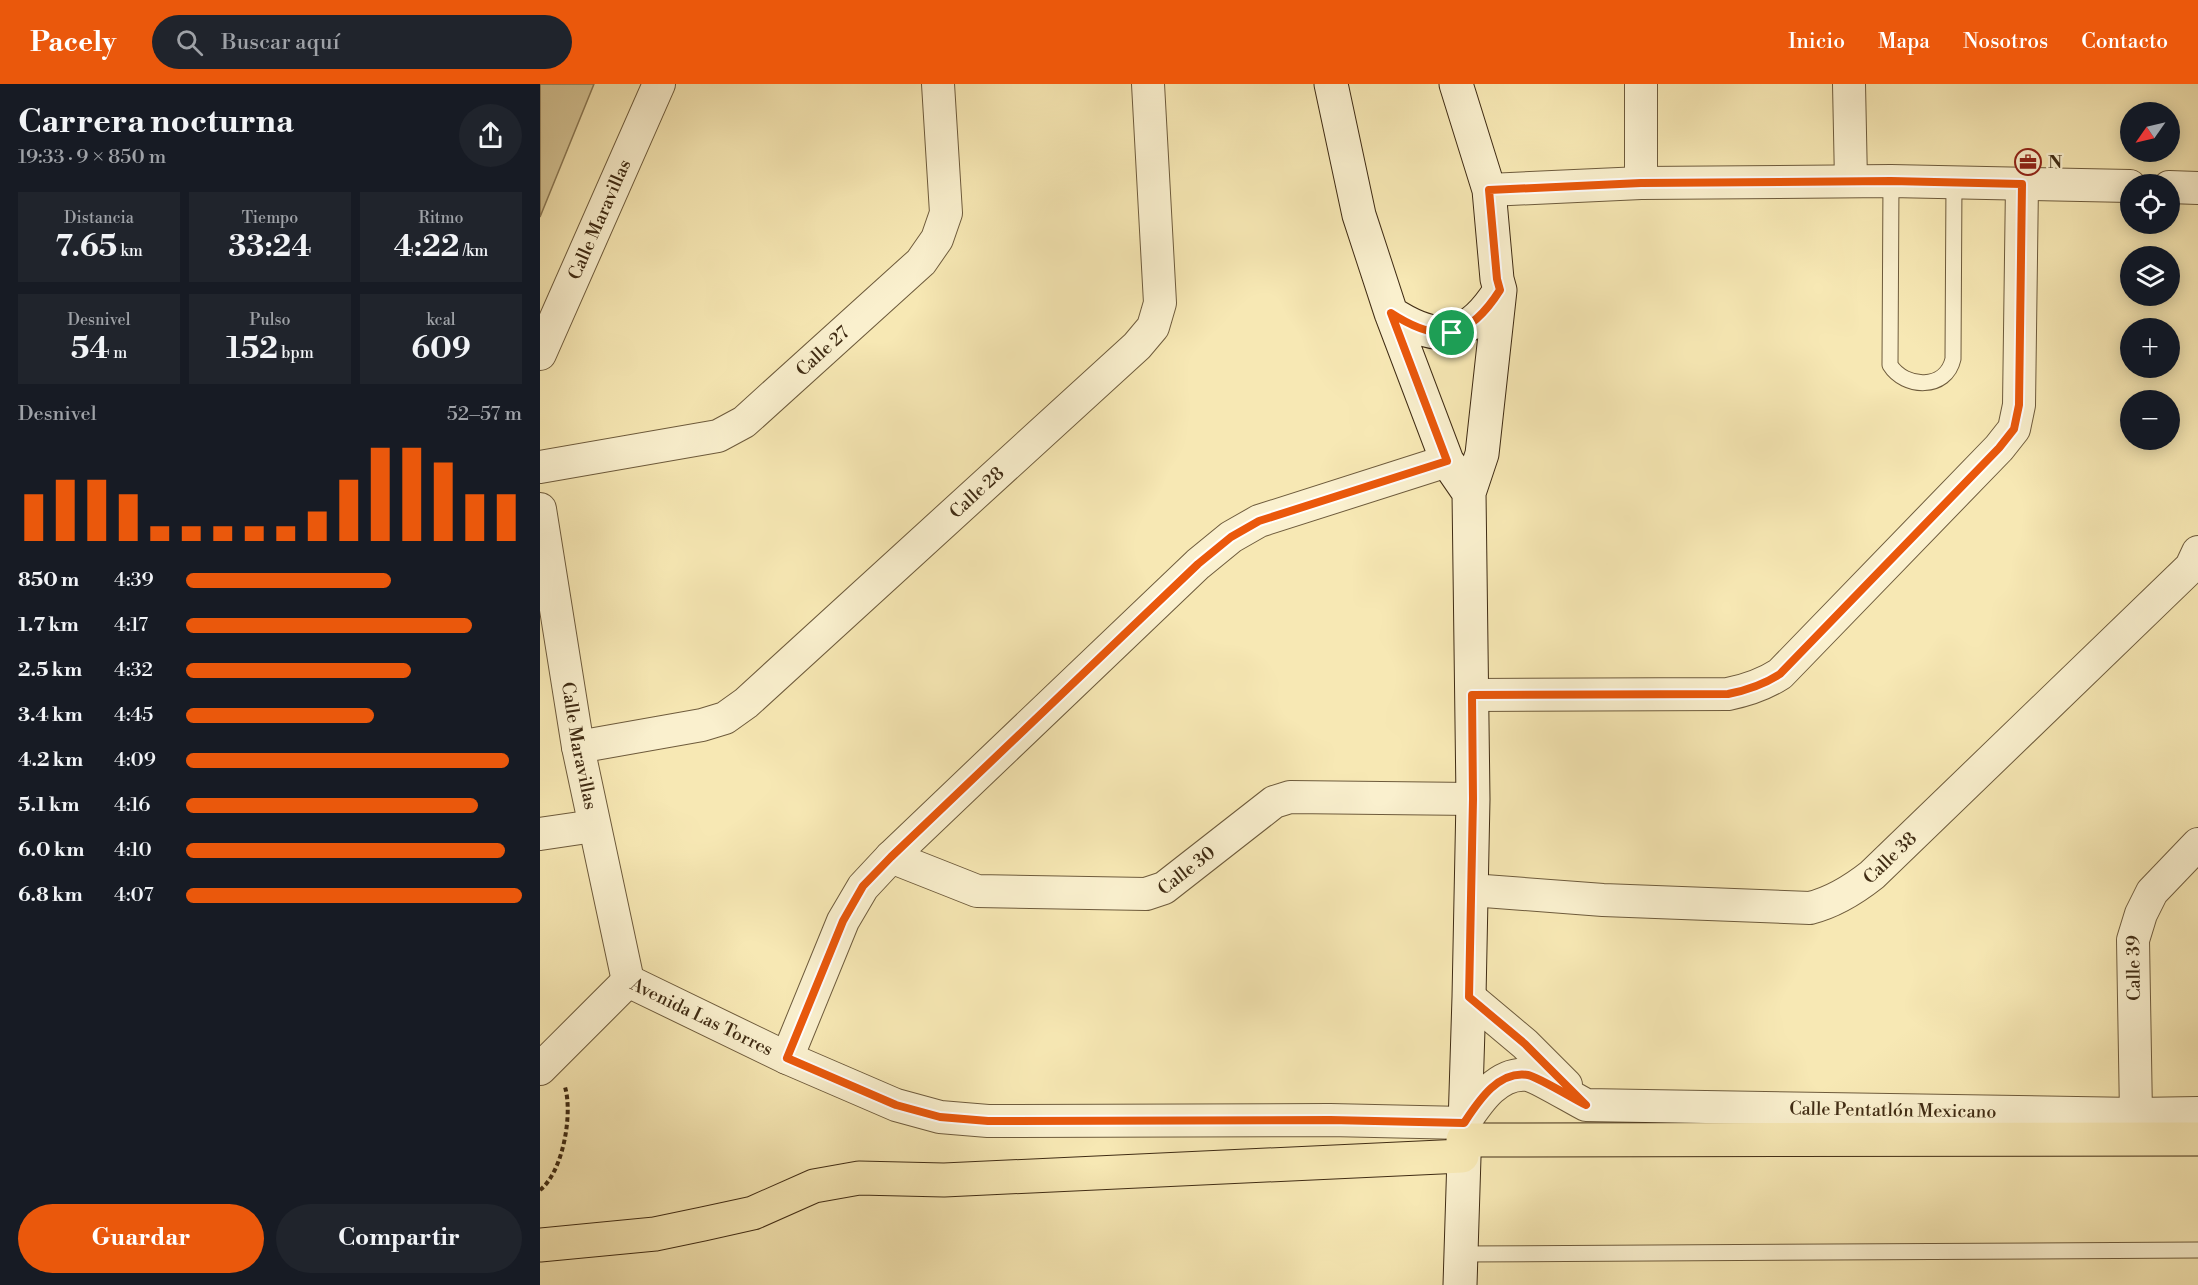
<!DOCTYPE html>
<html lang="es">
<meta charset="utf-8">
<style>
body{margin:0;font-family:"Libre Bodoni",serif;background:#20242c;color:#f1f3f6;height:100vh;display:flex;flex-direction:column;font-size:22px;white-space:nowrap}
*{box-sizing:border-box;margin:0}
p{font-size:20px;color:#9ea1a6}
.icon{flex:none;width:33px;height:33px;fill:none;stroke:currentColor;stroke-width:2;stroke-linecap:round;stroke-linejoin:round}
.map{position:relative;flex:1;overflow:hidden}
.drawer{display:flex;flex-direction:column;background:#171b24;width:540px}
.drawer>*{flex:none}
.needle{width:39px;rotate:236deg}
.tools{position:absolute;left:1580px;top:18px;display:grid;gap:12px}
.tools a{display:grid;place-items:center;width:60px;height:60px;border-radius:50%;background:#171b24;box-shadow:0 3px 15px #0003;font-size:30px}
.pin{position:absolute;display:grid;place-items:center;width:51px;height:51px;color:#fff;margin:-26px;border:3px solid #fff;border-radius:50%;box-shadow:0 2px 6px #0007}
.round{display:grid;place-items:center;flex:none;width:63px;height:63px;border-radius:32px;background:#20242c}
.summary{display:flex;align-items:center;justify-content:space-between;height:102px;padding:0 18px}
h1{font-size:33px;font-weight:700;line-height:45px}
.metrics{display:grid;grid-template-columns:repeat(3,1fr);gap:9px;height:102px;padding:6px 18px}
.metrics div{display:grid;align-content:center;border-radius:0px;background:#20242c;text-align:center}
.metrics b{font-size:30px;font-weight:700}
.metrics small{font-size:16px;font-weight:400}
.metrics p{font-size:16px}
.chart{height:168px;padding:12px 18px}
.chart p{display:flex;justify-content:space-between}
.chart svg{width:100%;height:108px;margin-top:6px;stroke:#ea580c;stroke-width:6}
.action{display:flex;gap:12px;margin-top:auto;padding:12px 18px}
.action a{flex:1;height:69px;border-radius:36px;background:#ea580c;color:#fff;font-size:24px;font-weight:700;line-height:69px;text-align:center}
.action a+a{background:#20242c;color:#f1f3f6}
ul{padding:0 18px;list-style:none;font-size:20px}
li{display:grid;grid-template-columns:96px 72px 1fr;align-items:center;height:45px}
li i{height:15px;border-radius:8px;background:#ea580c}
header{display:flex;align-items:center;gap:36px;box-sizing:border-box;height:84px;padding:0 30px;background:#ea580c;color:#fff}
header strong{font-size:28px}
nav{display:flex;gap:33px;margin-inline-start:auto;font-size:21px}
.search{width:420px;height:54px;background:#20242c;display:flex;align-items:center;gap:15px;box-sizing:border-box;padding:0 21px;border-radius:33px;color:#9ea1a6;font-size:22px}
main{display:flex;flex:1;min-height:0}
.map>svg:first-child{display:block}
.green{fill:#d8c899;stroke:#8c7a56;stroke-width:1.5}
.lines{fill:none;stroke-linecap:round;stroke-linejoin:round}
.lane-casing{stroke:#6e5b3c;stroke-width:17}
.street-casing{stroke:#6e5b3c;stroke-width:34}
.secondary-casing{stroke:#402c14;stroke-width:35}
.highway-casing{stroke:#402c14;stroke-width:35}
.path{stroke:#402c14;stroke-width:4;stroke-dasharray:4.5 3;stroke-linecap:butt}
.lane{stroke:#faf0ce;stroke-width:15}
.street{stroke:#faf0ce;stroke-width:32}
.secondary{stroke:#faf0ce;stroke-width:33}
.highway{stroke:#f7e8b4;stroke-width:33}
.route-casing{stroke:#fff;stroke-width:12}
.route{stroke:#ea580c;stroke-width:8}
.labels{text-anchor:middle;stroke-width:4.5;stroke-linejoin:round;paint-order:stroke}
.poi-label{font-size:18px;font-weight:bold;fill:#402c14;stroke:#faf0ce;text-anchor:start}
.street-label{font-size:18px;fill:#402c14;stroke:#faf0ce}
</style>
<header>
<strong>Pacely</strong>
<div class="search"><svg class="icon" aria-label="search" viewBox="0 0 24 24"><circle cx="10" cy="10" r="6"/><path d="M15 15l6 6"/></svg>Buscar aquí</div>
<nav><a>Inicio</a><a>Mapa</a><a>Nosotros</a><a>Contacto</a></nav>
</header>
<main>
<section class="drawer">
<div class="summary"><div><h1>Carrera nocturna</h1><p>19:33 · 9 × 850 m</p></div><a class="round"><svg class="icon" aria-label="share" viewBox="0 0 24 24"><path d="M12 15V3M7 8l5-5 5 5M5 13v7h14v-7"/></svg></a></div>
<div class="metrics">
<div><p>Distancia</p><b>7.65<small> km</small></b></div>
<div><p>Tiempo</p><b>33:24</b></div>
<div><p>Ritmo</p><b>4:22<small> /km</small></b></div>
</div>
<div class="metrics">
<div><p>Desnivel</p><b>54<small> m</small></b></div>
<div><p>Pulso</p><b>152<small> bpm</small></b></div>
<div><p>kcal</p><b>609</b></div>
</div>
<div class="chart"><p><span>Desnivel</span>52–57 m</p>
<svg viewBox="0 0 160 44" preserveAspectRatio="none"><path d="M5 44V25M15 44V19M25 44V19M35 44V25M45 44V38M55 44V38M65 44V38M75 44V38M85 44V38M95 44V32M105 44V19M115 44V6M125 44V6M135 44V12M145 44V25M155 44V25"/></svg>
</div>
<ul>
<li><b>850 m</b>4:39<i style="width:61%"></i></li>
<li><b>1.7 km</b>4:17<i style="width:85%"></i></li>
<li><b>2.5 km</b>4:32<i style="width:67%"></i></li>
<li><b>3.4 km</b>4:45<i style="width:56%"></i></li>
<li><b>4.2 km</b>4:09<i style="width:96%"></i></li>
<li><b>5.1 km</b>4:16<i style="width:87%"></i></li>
<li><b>6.0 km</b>4:10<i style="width:95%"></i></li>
<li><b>6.8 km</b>4:07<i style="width:100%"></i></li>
</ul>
<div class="action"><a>Guardar</a><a>Compartir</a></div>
</section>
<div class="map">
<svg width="1658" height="1201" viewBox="0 0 1658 1201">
<rect width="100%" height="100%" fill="#f7e8b4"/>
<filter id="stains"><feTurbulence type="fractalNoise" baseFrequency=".00333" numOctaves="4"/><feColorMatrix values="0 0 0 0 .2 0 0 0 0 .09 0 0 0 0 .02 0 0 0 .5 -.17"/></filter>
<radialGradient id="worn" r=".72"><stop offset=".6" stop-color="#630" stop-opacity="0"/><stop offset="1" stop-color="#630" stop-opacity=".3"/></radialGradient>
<!-- green -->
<path class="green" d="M0,0H54L0,133Z"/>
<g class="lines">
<defs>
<path id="lane" d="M1351,97L1350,281C1365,305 1406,306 1413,275L1414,98
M920,1170L1658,1166"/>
<g id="street">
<path d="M1309,0L1311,97"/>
<path d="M1101,99V0"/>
<path d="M1629,103L1658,104"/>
<path d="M949,106L1101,99L1351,97L1590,102"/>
<path id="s1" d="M0,270L119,0"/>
<path id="s2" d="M0,383L178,352L204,338L381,178L397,155L406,129L398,0"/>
<path id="s3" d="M0,425L38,663L88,897"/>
<path d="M932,611L1188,610C1208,606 1223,601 1240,590L1459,364L1474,345L1479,321L1482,100"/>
<path id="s4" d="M38,663L162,641L185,634L206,619L597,262L613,243L620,219L608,0"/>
<path d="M0,750L54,742"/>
<path id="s5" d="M351,773L437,807L606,810L624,804L734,718L750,713L933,715"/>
<path id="s6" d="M931,806L1063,816L1270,824C1294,818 1313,806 1332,791L1651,483L1658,468"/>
<path id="s7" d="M88,897L247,974L356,1021L400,1033L448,1037L790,1036L924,1039C938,1018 958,987 988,991C998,993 1034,1015 1046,1021L1596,1030L1658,1029"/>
<path d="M929,913L985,960L1026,1001"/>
<path d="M247,974L303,837L323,803L351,773L658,480L691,453L719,437L907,377"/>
<path d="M0,985L88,897"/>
<path id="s8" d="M1596,1030L1593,856L1601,830L1612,808L1658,760"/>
</g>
<path id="secondary" d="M791,0L819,131L851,229L907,377L929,409
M916,0L949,106L957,195L960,206L942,370L929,409L933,715L929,913L920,1201
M851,229C900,261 929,255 960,206"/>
<path id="highway" d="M923,1056L1658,1055
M0,1161L115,1150L163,1140L213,1129L274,1102L319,1094L404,1096L922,1072"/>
</defs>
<!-- lane casing -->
<use href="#lane" class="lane-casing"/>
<!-- street casing -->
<use href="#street" class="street-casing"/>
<!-- secondary casing -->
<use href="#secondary" class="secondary-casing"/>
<!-- highway casing -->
<use href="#highway" class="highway-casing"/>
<!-- path -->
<path class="path" d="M0,1106C23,1088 33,1030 25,1003"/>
<!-- lane -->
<use href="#lane" class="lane"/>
<!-- street -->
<use href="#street" class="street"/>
<!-- secondary -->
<use href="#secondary" class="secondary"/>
<!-- highway -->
<use href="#highway" class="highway"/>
</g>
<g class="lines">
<defs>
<path id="route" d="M1351,97L1482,100L1479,321L1474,345L1459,364L1240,590C1223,601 1208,606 1188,610L932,611L933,715L929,913L985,960L1046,1021C1034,1015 998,993 988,991C958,986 938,1018 924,1039L790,1036L448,1037L400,1033L356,1021L247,974L303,837L323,802L351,773L658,480L691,453L719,437L907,377L851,229C900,261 929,255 960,206L957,195L949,106L1101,99Z"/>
</defs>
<!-- route casing -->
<use href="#route" class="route-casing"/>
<!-- route -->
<use href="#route" class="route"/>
</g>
<!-- icons -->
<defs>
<symbol id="office-ring" viewBox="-11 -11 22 22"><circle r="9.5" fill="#faf0ce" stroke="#8f2418" stroke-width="1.5"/><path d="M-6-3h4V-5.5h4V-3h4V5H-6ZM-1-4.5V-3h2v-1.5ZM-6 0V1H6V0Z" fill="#8f2418"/></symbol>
</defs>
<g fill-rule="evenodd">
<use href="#office-ring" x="1473" y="63" width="30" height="30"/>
</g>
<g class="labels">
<!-- poi labels -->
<g class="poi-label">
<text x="1508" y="84">N</text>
</g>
<!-- street labels -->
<g class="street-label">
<text dy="6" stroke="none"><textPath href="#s1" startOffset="147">Calle Maravillas</textPath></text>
<text dy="6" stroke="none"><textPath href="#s2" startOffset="316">Calle 27</textPath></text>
<text dy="6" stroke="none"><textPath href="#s4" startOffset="488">Calle 28</textPath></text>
<text dy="6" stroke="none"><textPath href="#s3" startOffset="240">Calle Maravillas</textPath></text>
<text dy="6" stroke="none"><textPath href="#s6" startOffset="435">Calle 38</textPath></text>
<text dy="6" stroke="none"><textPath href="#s5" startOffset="309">Calle 30</textPath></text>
<text dy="6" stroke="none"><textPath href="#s8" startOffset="146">Calle 39</textPath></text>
<text dy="6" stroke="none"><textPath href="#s7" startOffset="82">Avenida Las Torres</textPath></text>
<text dy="6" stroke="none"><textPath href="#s7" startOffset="1322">Calle Pentatlón Mexicano</textPath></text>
</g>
</g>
<rect width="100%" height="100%" filter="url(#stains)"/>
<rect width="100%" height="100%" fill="url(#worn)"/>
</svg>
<div class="tools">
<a><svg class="needle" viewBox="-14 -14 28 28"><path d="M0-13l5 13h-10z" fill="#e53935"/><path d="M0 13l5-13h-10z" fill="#9ea1a6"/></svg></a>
<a><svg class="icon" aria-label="locate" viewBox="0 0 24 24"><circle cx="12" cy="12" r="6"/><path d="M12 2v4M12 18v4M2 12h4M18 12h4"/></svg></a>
<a><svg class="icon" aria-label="layers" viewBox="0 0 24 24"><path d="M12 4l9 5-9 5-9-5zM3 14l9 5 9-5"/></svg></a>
<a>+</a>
<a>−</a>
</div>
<div class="pin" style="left:912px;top:249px;background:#1e9e55"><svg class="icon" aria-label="arrive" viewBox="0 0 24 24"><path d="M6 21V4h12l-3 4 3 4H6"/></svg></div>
</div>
</main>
